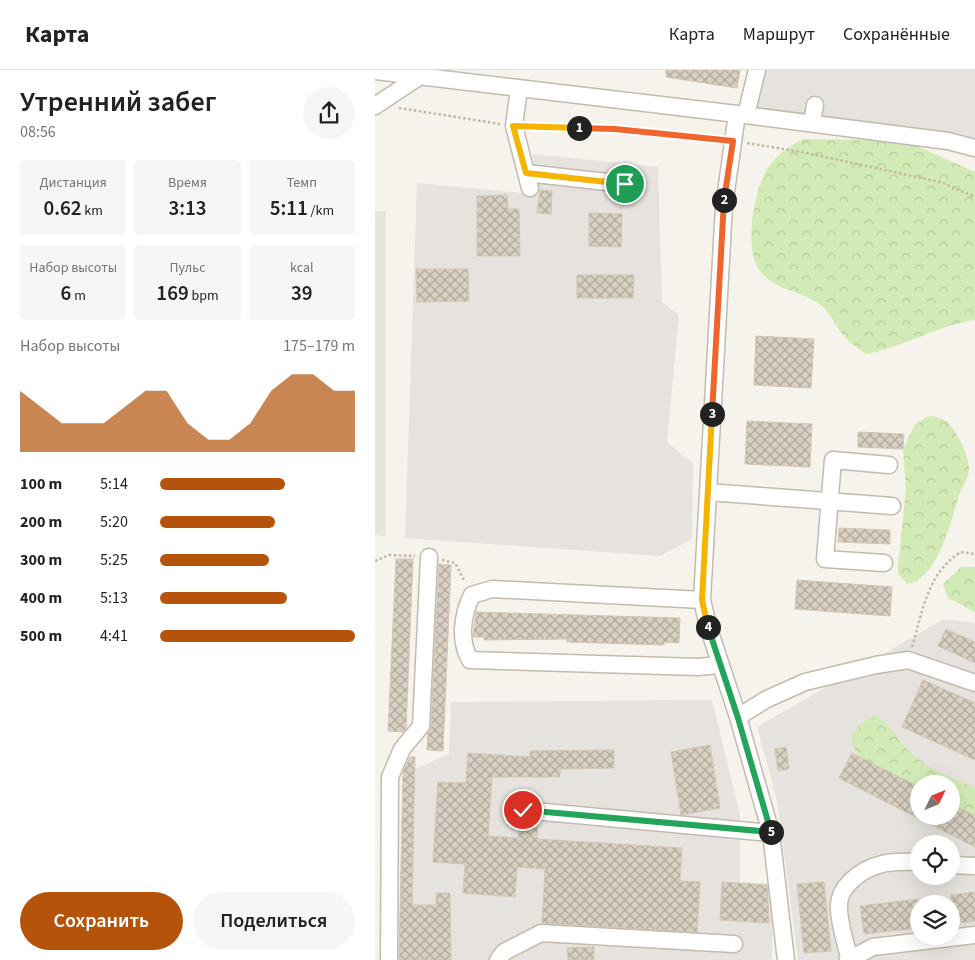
<!DOCTYPE html>
<html lang="ru">
<meta charset="utf-8">
<style>
body{margin:0;font-family:"Source Sans 3",sans-serif;background:#f6f6f6;color:#222;height:100vh;display:flex;flex-direction:column;font-size:19px;white-space:nowrap}
*{box-sizing:border-box;margin:0}
p{font-size:16px;color:#767676}
.icon{flex:none;width:28px;height:28px;fill:none;stroke:currentColor;stroke-width:2;stroke-linecap:round;stroke-linejoin:round}
.map{position:relative;flex:1;overflow:hidden}
.side{display:flex;flex-direction:column;background:#fff;width:375px}
.side>*{flex:none}
.needle{width:32px;rotate:47deg}
.fabs{position:absolute;left:535px;top:705px;display:grid;gap:10px}
.fabs a{display:grid;place-items:center;width:50px;height:50px;border-radius:50%;background:#fff;box-shadow:0 5px 20px #0002;font-size:25px}
.pin{position:absolute;display:grid;place-items:center;width:42px;height:42px;color:#fff;margin:-21px;border:2px solid #fff;border-radius:50%;box-shadow:0 1px 5px #0007}
.km{position:absolute;width:25px;height:25px;margin:-12px;border-radius:50%;background:#222;color:#fff;font-size:14px;line-height:25px;text-align:center}
.round{display:grid;place-items:center;flex:none;width:52px;height:52px;border-radius:26px;background:#f6f6f6}
.headline{display:flex;align-items:center;justify-content:space-between;height:85px;padding:0 20px}
h1{font-size:28px;font-weight:600;line-height:38px}
.stats{display:grid;grid-template-columns:repeat(3,1fr);gap:8px;height:85px;padding:5px 20px}
.stats div{display:grid;align-content:center;border-radius:5px;background:#f6f6f6;text-align:center}
.stats b{font-size:21px;font-weight:600}
.stats small{font-size:14px;font-weight:400}
.stats p{font-size:14px}
.chart{height:140px;padding:10px 20px}
.chart p{display:flex;justify-content:space-between}
.chart svg{width:100%;height:90px;margin-top:5px;fill:#b45309;opacity:.7}
.primary-button{display:flex;gap:10px;margin-top:auto;padding:10px 20px}
.primary-button a{flex:1;height:58px;border-radius:30px;background:#b45309;color:#fff;font-size:20px;font-weight:600;line-height:58px;text-align:center}
.primary-button a+a{background:#f6f6f6;color:#222}
ul{padding:0 20px;list-style:none;font-size:16px}
li{display:grid;grid-template-columns:80px 60px 1fr;align-items:center;height:38px}
li i{height:12px;border-radius:6px;background:#b45309}
header{display:flex;align-items:center;gap:30px;box-sizing:border-box;height:70px;padding:0 25px;background:#fff;border-bottom:1px solid #e0e0e0}
header strong{font-size:24px}
nav{display:flex;gap:28px;margin-inline-start:auto;font-size:18px}
main{display:flex;flex:1;min-height:0}
.map>svg:first-child{display:block}
.residential{fill:#eae5da}
.industrial{fill:#e6e2dd;fill-rule:evenodd}
.forest{fill:url(#forest-crowns)}
.building{fill:url(#building-cross-hatch);stroke:#d3c7b4}
.lines{fill:none;stroke-linecap:round;stroke-linejoin:round}
.minor-casing{stroke:#c2bbae;stroke-width:19}
.path{stroke:#c4b79f;stroke-width:2.5;stroke-dasharray:2.5 2.5;stroke-linecap:butt}
.minor{stroke:#fff;stroke-width:16}
.split-1-casing{stroke:#fff;stroke-width:10}
.split-2-casing{stroke:#fff;stroke-width:10}
.split-3-casing{stroke:#fff;stroke-width:10}
.split-4-casing{stroke:#fff;stroke-width:10}
.split-5-casing{stroke:#fff;stroke-width:10}
.split-6-casing{stroke:#fff;stroke-width:10}
.split-1{stroke:#f5b400;stroke-width:6}
.split-2{stroke:#f0652b;stroke-width:6}
.split-3{stroke:#f0652b;stroke-width:6}
.split-4{stroke:#f5b400;stroke-width:6}
.split-5{stroke:#22a559;stroke-width:6}
.split-6{stroke:#22a559;stroke-width:6}
</style>
<header>
<strong>Карта</strong>
<nav><a>Карта</a><a>Маршрут</a><a>Сохранённые</a></nav>
</header>
<main>
<section class="side">
<div class="headline"><div><h1>Утренний забег</h1><p>08:56</p></div><a class="round"><svg class="icon" aria-label="share" viewBox="0 0 24 24"><path d="M12 15V3M7 8l5-5 5 5M5 13v7h14v-7"/></svg></a></div>
<div class="stats">
<div><p>Дистанция</p><b>0.62<small> km</small></b></div>
<div><p>Время</p><b>3:13</b></div>
<div><p>Темп</p><b>5:11<small> /km</small></b></div>
</div>
<div class="stats">
<div><p>Набор высоты</p><b>6<small> m</small></b></div>
<div><p>Пульс</p><b>169<small> bpm</small></b></div>
<div><p>kcal</p><b>39</b></div>
</div>
<div class="chart"><p><span>Набор высоты</span>175–179 m</p>
<svg viewBox="0 0 160 44" preserveAspectRatio="none"><path d="M0 44V14L10 22L20 30L30 30L40 30L50 22L60 14L70 14L80 30L90 38L100 38L110 30L120 14L130 6L140 6L150 14L160 14V44z"/></svg>
</div>
<ul>
<li><b>100 m</b>5:14<i style="width:64%"></i></li>
<li><b>200 m</b>5:20<i style="width:59%"></i></li>
<li><b>300 m</b>5:25<i style="width:56%"></i></li>
<li><b>400 m</b>5:13<i style="width:65%"></i></li>
<li><b>500 m</b>4:41<i style="width:100%"></i></li>
</ul>
<div class="primary-button"><a>Сохранить</a><a>Поделиться</a></div>
</section>
<div class="map">
<svg width="600" height="890" viewBox="0 0 600 890">
<defs>
<pattern id="forest-crowns" width="20" height="18" patternUnits="userSpaceOnUse" patternTransform="scale(1.25)"><rect width="20" height="18" fill="#d2eab5"/><path d="M2 6a3 3 0 1 1 6 0M12 15a3 3 0 1 1 6 0" fill="none" stroke="#b6ca9c"/></pattern>
<pattern id="building-cross-hatch" width="8" height="8" patternUnits="userSpaceOnUse" patternTransform="scale(1.25)"><rect width="8" height="8" fill="#d8cfc1"/><path d="M0 0l8 8M0 8l8-8" fill="none" stroke="#b1aa9e"/></pattern>
</defs>
<rect width="100%" height="100%" fill="#f6f3ec"/>
<!-- residential -->
<path class="residential" d="M0,141H11V466L0,465Z"/>
<!-- industrial -->
<path class="industrial" d="M376,0H600V68L373,42Z
M158,84L283,97L287,232L304,245L292,372L318,394L317,469L285,486L30,468L42,113L160,124Z
M569,549L600,553V890H423L402,730L382,657ZM544,714H576V746H544ZM544,774H576V806H544ZM544,834H576V866H544Z
M337,630L365,746V812L398,814L397,890H36L40,699L74,684L76,632Z"/>
<!-- forest -->
<path class="forest" d="M428,69L510,70L537,74L600,102V250C561,256 529,277 491,284C484,279 476,274 470,267C460,257 455,240 442,232C422,220 396,219 383,198C369,175 379,116 395,95C404,83 415,76 428,69Z
M559,346C563,348 569,349 572,352C582,361 593,384 594,397C595,407 587,416 584,426C576,451 563,509 532,514L523,503V495L531,419L528,379L539,356L551,347Z
M586,497H600V542L573,528L568,514Z
M501,645C516,655 520,667 532,679C551,698 576,708 600,717V746L576,734V714H544V719C513,704 438,676 501,645Z"/>
<!-- building -->
<path class="building" d="M291,0H365L362,18L291,7Z
M165,120L177,121L176,144L162,143Z
M132,125L133,139H144L145,186H102V126Z
M214,143L247,144L246,177L214,176Z
M41,199H93L94,231L42,232Z
M202,205H259L258,228H202Z
M381,266L439,269L436,318L379,315Z
M372,351L437,354L435,397L370,394Z
M483,362L529,364L528,379L483,377Z
M464,458L515,460V474L463,472Z
M21,489H38L31,659L28,662L13,661Z
M64,494L76,495L68,681L52,680L53,663L56,656Z
M422,510L517,517L515,546L420,539Z
M101,542L305,548L304,573L289,572V575L192,572V569L109,570V567H98Z
M571,559L600,572V593L563,576Z
M548,610L600,633V690L527,657Z
M335,675L345,738L306,745L296,682Z
M411,677L414,699L403,701L400,679Z
M239,680V698L185,699V707H117L113,766L143,768L145,749L163,751L162,769L307,778L305,811L325,812L322,862L167,853L170,799L142,797L140,827L88,823L90,794L58,792L63,712L91,713L93,683L155,687V681Z
M477,683L544,717V746H576V734L600,746V777L464,708Z
M35,687H40L37,835H61V823H75L76,890H24L28,702Z
M347,812L392,815L394,853L345,850Z
M449,812L456,881L429,883L422,814Z
M600,822V851L576,854V825Z
M544,829V858L489,864L485,836Z
M219,877V890H193L192,878Z"/>
<g class="lines">
<defs>
<path id="minor" d="M0,1L362,44L573,71L600,78
M144,18L139,56L155,118
M0,36L45,6
M362,44L349,136L327,530L333,556L363,647L396,763L411,890
M371,45L382,0
M437,53L440,35
M151,103L250,114
M333,422L517,436
M509,493L450,489L458,390L514,395
M327,530L117,519L97,525C87,545 84,571 95,590L323,597L344,595
M363,647L392,629L430,612L501,595L533,590L600,613
M148,740L396,763
M576,795L600,796
M474,888C471,873 463,850 464,835C464,826 470,817 476,811C496,792 516,791 544,792
M14,890L15,707L27,679L46,656L54,487
M123,890L129,882L166,863L359,874
M473,890L498,877L600,865"/>
</defs>
<!-- minor casing -->
<use href="#minor" class="minor-casing"/>
<!-- path -->
<path class="path" d="M24,38L125,54
M155,56L240,59L344,69
M372,73L427,82L565,112L600,127
M67,490L80,493L90,512
M0,491L14,485L40,486
M537,577C548,541 552,503 586,482L600,484"/>
<!-- minor -->
<use href="#minor" class="minor"/>
</g>
<g class="lines">
<defs>
<path id="split-1" d="M204,58L138,56L151,103L250,114"/>
<path id="split-2" d="M204,58L240,59L358,71L349,130"/>
<path id="split-3" d="M337,344L349,130"/>
<path id="split-4" d="M333,557L327,530L337,344"/>
<path id="split-5" d="M333,557L363,648L396,762"/>
<path id="split-6" d="M148,740L396,762"/>
</defs>
<!-- split-1 casing -->
<use href="#split-1" class="split-1-casing"/>
<!-- split-2 casing -->
<use href="#split-2" class="split-2-casing"/>
<!-- split-3 casing -->
<use href="#split-3" class="split-3-casing"/>
<!-- split-4 casing -->
<use href="#split-4" class="split-4-casing"/>
<!-- split-5 casing -->
<use href="#split-5" class="split-5-casing"/>
<!-- split-6 casing -->
<use href="#split-6" class="split-6-casing"/>
<!-- split-1 -->
<use href="#split-1" class="split-1"/>
<!-- split-2 -->
<use href="#split-2" class="split-2"/>
<!-- split-3 -->
<use href="#split-3" class="split-3"/>
<!-- split-4 -->
<use href="#split-4" class="split-4"/>
<!-- split-5 -->
<use href="#split-5" class="split-5"/>
<!-- split-6 -->
<use href="#split-6" class="split-6"/>
</g>
</svg>
<div class="fabs">
<a><svg class="needle" viewBox="-14 -14 28 28"><path d="M0-13l5 13h-10z" fill="#e53935"/><path d="M0 13l5-13h-10z" fill="#767676"/></svg></a>
<a><svg class="icon" aria-label="locate" viewBox="0 0 24 24"><circle cx="12" cy="12" r="6"/><path d="M12 2v4M12 18v4M2 12h4M18 12h4"/></svg></a>
<a><svg class="icon" aria-label="layers" viewBox="0 0 24 24"><path d="M12 4l9 5-9 5-9-5zM3 14l9 5 9-5"/></svg></a>
</div>
<div class="pin" style="left:250px;top:114px;background:#1e9e55"><svg class="icon" aria-label="arrive" viewBox="0 0 24 24"><path d="M6 21V4h12l-3 4 3 4H6"/></svg></div>
<div class="pin" style="left:148px;top:740px;background:#d93025"><svg class="icon" aria-label="check" viewBox="0 0 24 24"><path d="M5 12l5 5 9-10"/></svg></div>
<b class="km" style="left:204px;top:58px">1</b>
<b class="km" style="left:349px;top:130px">2</b>
<b class="km" style="left:337px;top:344px">3</b>
<b class="km" style="left:333px;top:557px">4</b>
<b class="km" style="left:396px;top:762px">5</b>
</div>
</main>
